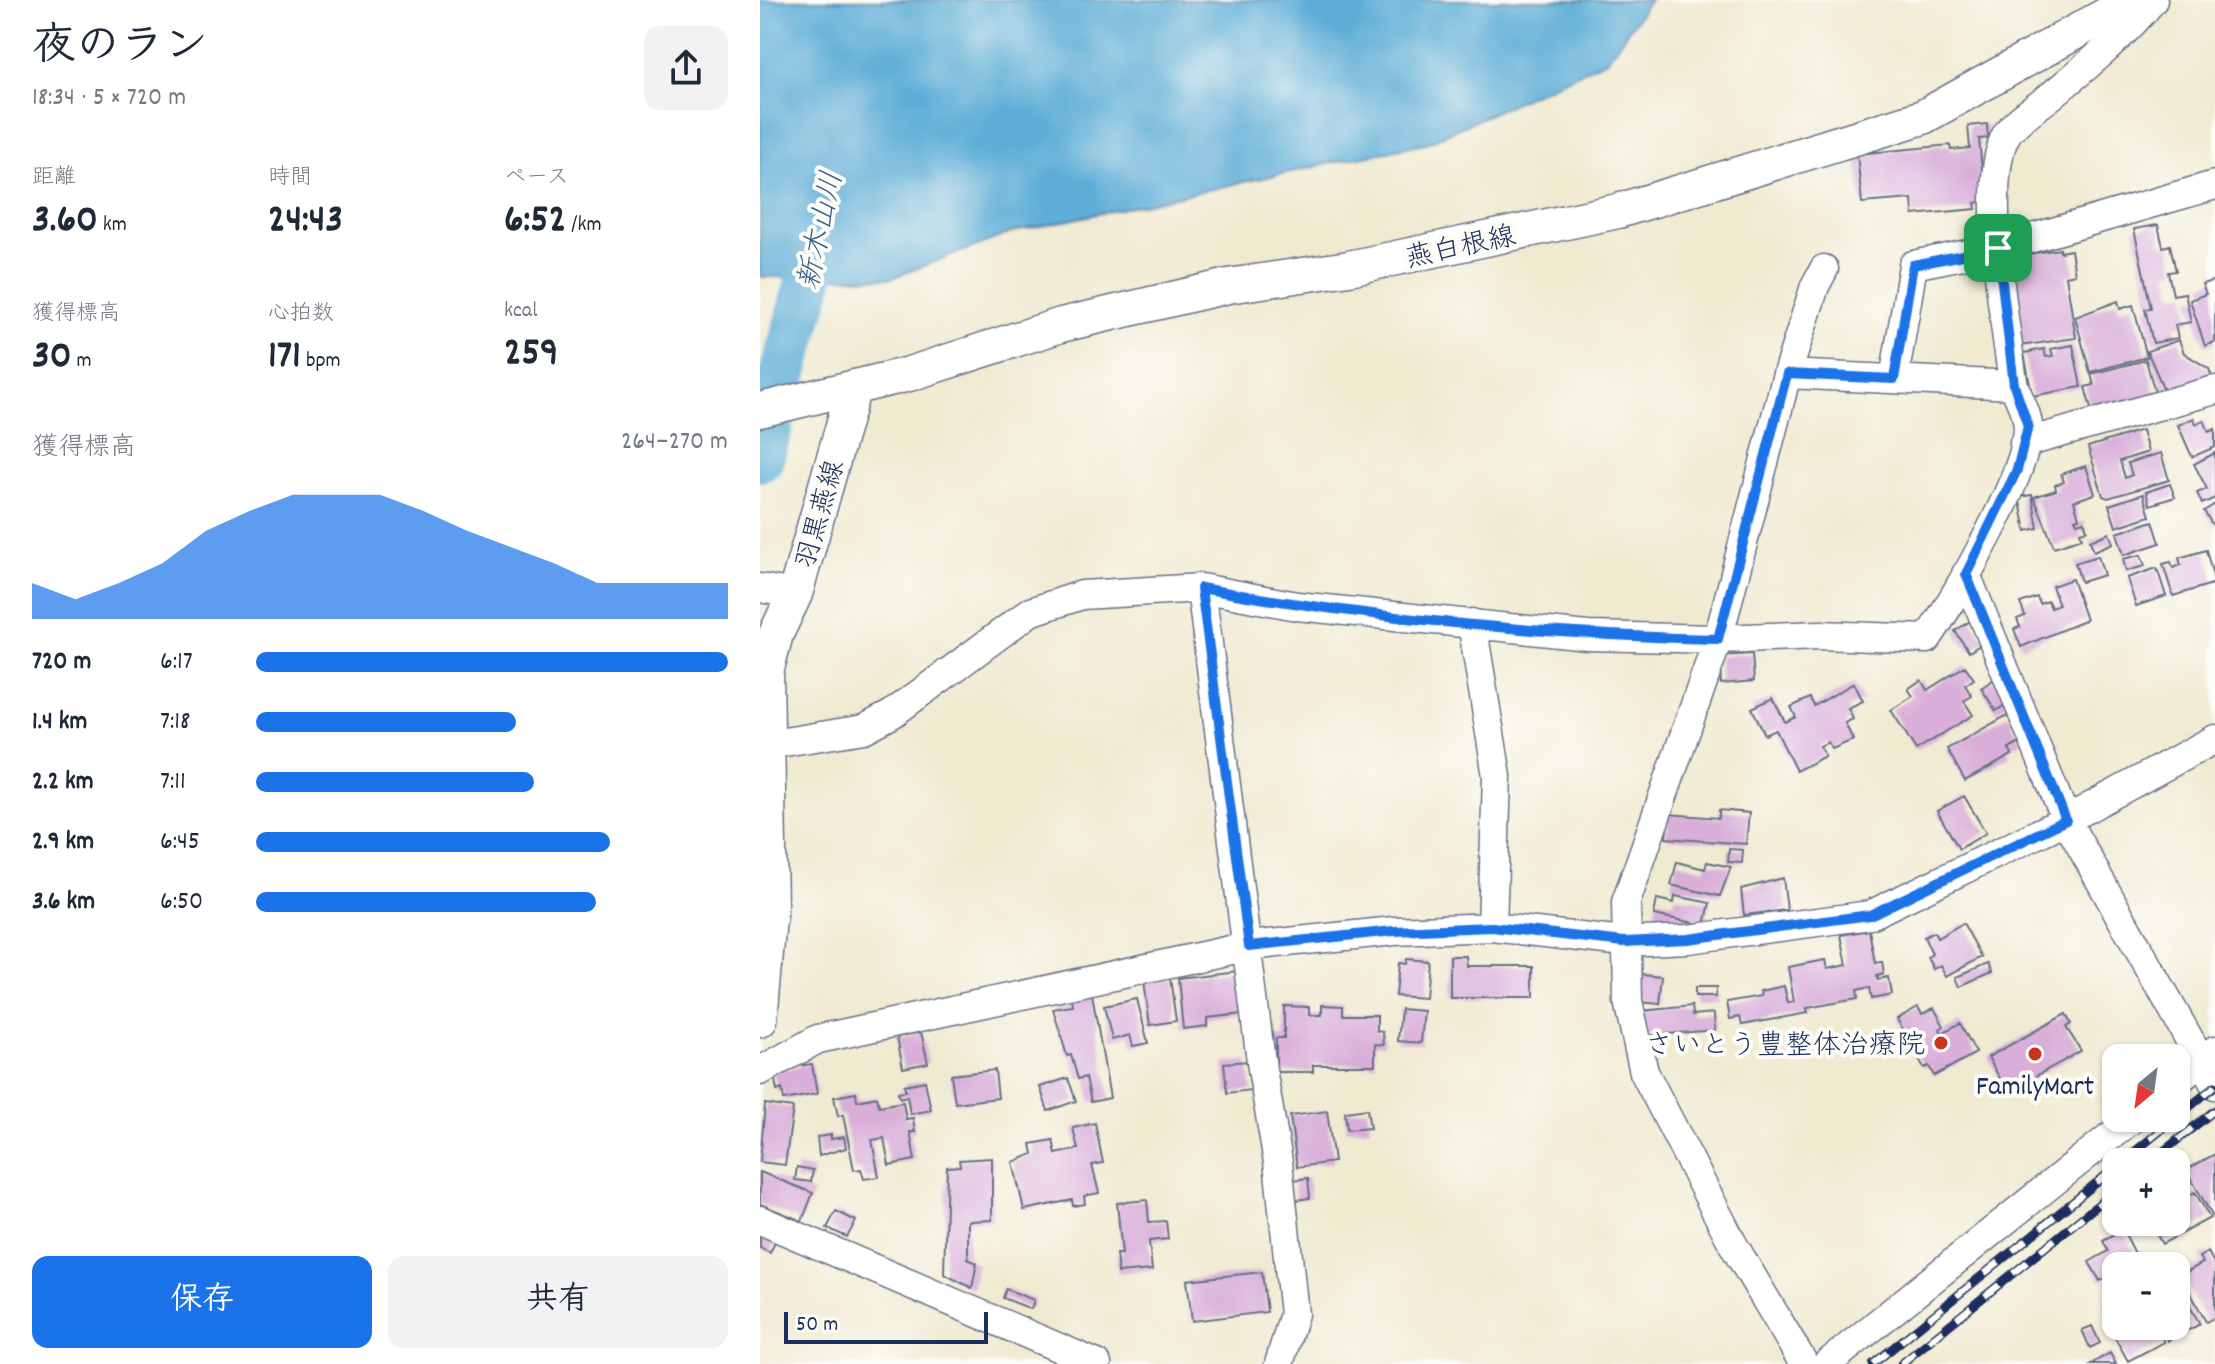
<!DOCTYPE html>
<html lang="ja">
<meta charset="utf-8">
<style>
body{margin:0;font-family:Dekko,"Klee One",sans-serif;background:#f2f2f3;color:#1f2937;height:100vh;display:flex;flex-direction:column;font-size:30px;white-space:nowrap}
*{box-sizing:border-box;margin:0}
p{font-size:26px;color:#747a83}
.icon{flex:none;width:44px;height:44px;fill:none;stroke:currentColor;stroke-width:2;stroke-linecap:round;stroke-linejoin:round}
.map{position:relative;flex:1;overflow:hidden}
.panel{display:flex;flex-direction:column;background:#fff;width:760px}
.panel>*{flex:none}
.needle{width:52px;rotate:209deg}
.fabs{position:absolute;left:1342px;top:1044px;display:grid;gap:16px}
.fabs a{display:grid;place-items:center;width:88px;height:88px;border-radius:16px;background:#fff;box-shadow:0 2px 6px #0004;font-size:40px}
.scale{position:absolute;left:24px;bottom:20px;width:204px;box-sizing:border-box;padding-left:8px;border:4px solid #1b2f5e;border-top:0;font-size:22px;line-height:28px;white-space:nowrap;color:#1b2f5e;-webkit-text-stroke:6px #fdfcf7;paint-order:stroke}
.pin{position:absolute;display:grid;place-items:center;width:68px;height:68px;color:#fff;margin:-34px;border-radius:16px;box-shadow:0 4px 12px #0006}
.round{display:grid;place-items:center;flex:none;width:84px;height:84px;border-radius:16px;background:#f2f2f3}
.overview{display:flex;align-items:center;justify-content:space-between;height:136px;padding:0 32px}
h1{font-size:44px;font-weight:700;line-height:60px}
.stats{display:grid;grid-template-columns:repeat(3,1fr);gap:12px;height:136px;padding:8px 32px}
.stats div{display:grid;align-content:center}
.stats b{font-size:40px;font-weight:700}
.stats small{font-size:22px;font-weight:400}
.stats p{font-size:22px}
.chart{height:224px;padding:16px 32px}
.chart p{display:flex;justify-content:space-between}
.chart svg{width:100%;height:144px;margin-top:8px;fill:#1a73e8;opacity:.7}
.button{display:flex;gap:16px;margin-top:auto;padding:16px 32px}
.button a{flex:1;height:92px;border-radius:16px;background:#1a73e8;color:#fff;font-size:32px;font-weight:700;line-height:92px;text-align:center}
.button a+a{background:#f2f2f3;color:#1f2937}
ul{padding:0 32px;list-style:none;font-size:26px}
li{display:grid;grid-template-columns:128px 96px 1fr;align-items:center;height:60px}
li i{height:20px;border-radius:10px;background:#1a73e8}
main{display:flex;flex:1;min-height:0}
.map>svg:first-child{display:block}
.water{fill:#5dadd7;stroke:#3c6e9a;stroke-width:2}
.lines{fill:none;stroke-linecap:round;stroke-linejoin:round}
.river{stroke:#5dadd7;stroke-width:48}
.building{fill:#d9afda}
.minor-casing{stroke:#667086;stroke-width:31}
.major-casing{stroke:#667086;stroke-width:37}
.minor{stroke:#fff;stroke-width:28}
.major{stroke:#fff;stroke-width:34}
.rail-casing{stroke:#1b2f5e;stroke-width:9}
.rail{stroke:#fdfcf7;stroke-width:6;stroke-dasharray:18;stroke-linecap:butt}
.route-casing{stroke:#fff;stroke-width:16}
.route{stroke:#1a73e8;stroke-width:10}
.poi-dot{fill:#c8321e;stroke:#fdfcf7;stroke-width:3}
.labels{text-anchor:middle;stroke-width:8;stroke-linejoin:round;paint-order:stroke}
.street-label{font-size:28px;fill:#1b2f5e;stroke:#fdfcf7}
.poi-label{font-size:28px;fill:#1b2f5e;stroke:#fdfcf7;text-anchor:end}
.water-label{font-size:30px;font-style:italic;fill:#325b88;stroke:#fdfcf7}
</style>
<main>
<section class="panel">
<div class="overview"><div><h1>夜のラン</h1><p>18:34 · 5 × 720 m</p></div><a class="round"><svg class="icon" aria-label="share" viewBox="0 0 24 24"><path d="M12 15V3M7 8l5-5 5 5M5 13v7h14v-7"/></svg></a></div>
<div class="stats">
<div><p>距離</p><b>3.60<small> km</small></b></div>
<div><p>時間</p><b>24:43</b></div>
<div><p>ペース</p><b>6:52<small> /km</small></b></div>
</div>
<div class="stats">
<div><p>獲得標高</p><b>30<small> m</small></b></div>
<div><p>心拍数</p><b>171<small> bpm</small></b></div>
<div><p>kcal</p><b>259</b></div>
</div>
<div class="chart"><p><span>獲得標高</span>264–270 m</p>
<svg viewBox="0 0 160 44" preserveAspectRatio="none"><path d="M0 44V33L10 38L20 33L30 27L40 17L50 11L60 6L70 6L80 6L90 11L100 17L110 22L120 27L130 33L140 33L150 33L160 33V44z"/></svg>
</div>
<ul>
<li><b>720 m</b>6:17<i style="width:100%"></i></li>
<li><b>1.4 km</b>7:18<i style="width:55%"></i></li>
<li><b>2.2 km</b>7:11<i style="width:59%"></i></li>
<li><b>2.9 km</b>6:45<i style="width:75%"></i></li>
<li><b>3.6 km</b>6:50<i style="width:72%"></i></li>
</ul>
<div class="button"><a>保存</a><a>共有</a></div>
</section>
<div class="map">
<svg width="1455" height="1364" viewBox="0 0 1455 1364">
<rect width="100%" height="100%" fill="#fdfcf7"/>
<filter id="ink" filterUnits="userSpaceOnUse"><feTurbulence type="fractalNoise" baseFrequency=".0125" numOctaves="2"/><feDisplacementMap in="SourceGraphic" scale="16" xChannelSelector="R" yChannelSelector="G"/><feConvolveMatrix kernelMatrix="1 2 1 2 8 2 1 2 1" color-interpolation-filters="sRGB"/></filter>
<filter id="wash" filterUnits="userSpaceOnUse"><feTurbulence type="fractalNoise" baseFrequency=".006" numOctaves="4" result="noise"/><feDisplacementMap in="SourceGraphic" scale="32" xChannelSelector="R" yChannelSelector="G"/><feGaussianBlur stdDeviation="1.8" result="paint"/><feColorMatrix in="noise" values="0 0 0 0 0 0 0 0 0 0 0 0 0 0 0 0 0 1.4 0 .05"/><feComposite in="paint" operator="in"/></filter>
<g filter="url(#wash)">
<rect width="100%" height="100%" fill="#f0ead1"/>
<!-- water -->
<path class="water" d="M0,0H890L847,60L669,142L254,232L132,278L0,277Z"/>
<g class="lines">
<!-- river -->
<path class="river" d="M0,458L51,275L63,213"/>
</g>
<g id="blocks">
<!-- building -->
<path class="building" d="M1227,124L1228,138L1219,139L1225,201L1215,203L1216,209L1153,215L1152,199L1102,203L1097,154L1190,145L1191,150L1210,148L1208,126Z
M1398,225L1403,247L1410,245L1416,271L1408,272L1413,295L1425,293L1431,322L1415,325L1418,338L1393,343L1385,309L1391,308L1374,229Z
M1300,249V252L1311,250L1315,274L1306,276L1316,338L1259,346L1245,258Z
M1455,280V342L1445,346L1430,300L1446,294L1442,284Z
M1358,301L1360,309L1373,305L1387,357L1330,372L1315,317Z
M1419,340L1424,353L1449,369L1455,387L1409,401L1387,351Z
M1313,345L1321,387L1272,396L1264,353L1284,349L1286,357L1293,356L1291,349Z
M1386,360L1397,400L1334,420L1325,387L1334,385L1331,374Z
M1434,418L1436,424L1444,420L1449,432L1455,429V447L1432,457L1418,425Z
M1382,430L1388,452L1360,461L1365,478L1372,475L1368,463L1401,453L1409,480L1348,498L1343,496L1328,447Z
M1455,453V498L1442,504L1437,493L1447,489L1434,464Z
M1326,466L1335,494L1314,501L1319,518L1315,519L1317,523L1324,521L1327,530L1320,532L1322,538L1294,547L1274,497L1296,490L1295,485L1304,482L1301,474Z
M1410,484L1415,497L1390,505L1386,492Z
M1383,494L1390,516L1356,527L1349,505Z
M1272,495L1278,528L1266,531L1259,497Z
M1455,504V529L1444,511Z
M1393,521L1400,543L1364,555L1357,533Z
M1349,533L1353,543L1334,551L1330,541Z
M1446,550L1455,583L1413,596L1403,564L1411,562L1413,568L1421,565L1419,558Z
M1381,555L1385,566L1366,571L1363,559Z
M1338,556L1344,575L1321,582L1315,563Z
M1397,568L1406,596L1376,606L1367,578Z
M1312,579L1326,620L1261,647L1254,629L1260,627L1257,619L1265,616L1260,603L1277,597L1280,604L1288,601L1291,608L1299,605L1292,586Z
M1212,620L1226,641L1209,652L1195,631Z
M992,654L994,681L961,684L959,656Z
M1205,666L1214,679L1205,685L1212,696L1204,701L1213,715L1156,750L1131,710L1153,696L1148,689L1161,680L1167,690Z
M1243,673L1258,696L1236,711L1221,688Z
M1094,683L1103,701L1088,708L1093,719L1085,723L1093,740L1072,749L1068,742L1060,746L1065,756L1036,771L1016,730L1005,735L992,708L1013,698L1025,722L1036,717L1031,707L1050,698L1054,706Z
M1248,715L1262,742L1249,749L1252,755L1205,781L1187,749Z
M1204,796L1226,833L1199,849L1177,811Z
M959,810L989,813L986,844L906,838L908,814L959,818Z
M969,849L983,850L982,863L968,862Z
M917,862L945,869L947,862L971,867L960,896L911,885Z
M1023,878L1027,910L984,915L981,889Z
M915,896L950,903L945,925L894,915L897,899L914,903Z
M1203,923L1222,957L1187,976L1181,965L1174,969L1168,957L1172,954L1164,937L1174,932L1177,938Z
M1109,930L1115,963L1122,962L1124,974L1117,976L1118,980L1129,978L1132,995L1111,999L1109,988L1096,991L1097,999L1047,1008L1048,1013L982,1025L980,1017L970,1019L967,1002L1002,996L1001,991L1024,986L1028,1003L1034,1002L1028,967L1065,960L1067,969L1087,965L1081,935Z
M690,956H706L707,966H774V998H690Z
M646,959L668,961L665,998L635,996L638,963L645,964Z
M1228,964L1232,973L1201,987L1197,977Z
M478,971L483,1014L447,1018V1026L423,1029L418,978Z
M882,974L903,976L900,1004L879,1002Z
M410,978L416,1021L390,1025L384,981Z
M935,988H956V997H935Z
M332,994L350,1098L331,1102L326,1077L318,1079L311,1055L307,1056L293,1009L313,1006L312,997Z
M377,999L388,1043L373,1046L370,1035L352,1040L344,1006Z
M562,1005L583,1006V1015H617V1031L623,1032L624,1045L615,1044V1065H553V1072H516V1038H524V1006L549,1007V1015H562Z
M932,1006L933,1015L954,1013L955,1030L884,1036L881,1011Z
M1158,1007L1162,1014L1174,1008L1184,1026L1180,1029L1182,1033L1200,1023L1216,1053L1174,1076L1169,1066L1164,1068L1137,1019Z
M641,1009L664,1011L661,1043L638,1041Z
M1306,1014L1311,1024L1306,1027L1321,1051L1247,1092L1228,1057Z
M161,1032L168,1063L143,1068L137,1037Z
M488,1061L492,1090L467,1093L464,1063Z
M52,1064L57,1094L24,1100L22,1089L17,1091L13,1070Z
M235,1070L238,1098L195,1103L191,1075Z
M308,1078L316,1101L288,1111L280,1087Z
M165,1081L171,1110L150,1114L147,1096L140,1098L138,1092L146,1091L144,1085Z
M96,1093L97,1101L117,1097L119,1106L143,1102L146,1119L153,1118L155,1132H150L155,1160L129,1165L124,1138L112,1140L119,1177L104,1179L101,1169L94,1170L83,1115L78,1116L74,1097Z
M5,1104L33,1108L25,1165L0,1162Z
M607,1109L610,1128L587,1130L585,1112Z
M567,1111L574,1162L537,1167L530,1116Z
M335,1123L343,1163L332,1165L339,1193L324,1196L325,1204L313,1206L312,1200L264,1210L253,1162L273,1154L271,1144L293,1140L296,1154L318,1149L313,1128Z
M71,1135V1139L84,1137L86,1148L59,1156L57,1137Z
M1455,1154V1215L1453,1217L1426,1170Z
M232,1158V1220L208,1221V1259L217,1263L212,1288L184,1274L187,1167L200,1166L199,1160Z
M37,1167L53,1170L51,1182L35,1180Z
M0,1172L53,1193L42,1221L0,1204Z
M548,1178L550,1198L536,1200L533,1180Z
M1416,1178L1427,1197L1435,1192L1450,1218L1402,1244L1390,1222H1416Z
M387,1200L389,1222L406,1221L408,1239L389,1241L392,1270L358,1273L356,1254H362L357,1203Z
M76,1211L96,1221L87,1237L67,1228Z
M1363,1230L1379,1261L1369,1266H1356V1273L1340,1281L1329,1262L1348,1251L1343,1241Z
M0,1232L16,1240L10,1253L0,1248Z
M1448,1252L1455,1265V1317L1446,1322L1421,1275L1443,1263L1439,1257Z
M502,1272L507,1312L432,1321L427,1280Z
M1416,1279L1426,1297L1416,1303Z
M246,1289L274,1300L271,1309L243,1298Z
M1416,1305L1419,1310L1429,1305L1440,1324L1408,1341L1400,1326H1416Z
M1356,1320V1326H1395L1404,1342L1368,1361L1348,1325Z
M1332,1326L1340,1343L1330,1348L1322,1330Z
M1350,1353L1356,1364H1331Z"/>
</g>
</g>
<g filter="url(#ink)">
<use href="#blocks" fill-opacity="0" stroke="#667086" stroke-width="2"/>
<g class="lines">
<defs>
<path id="minor" d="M1027,374L1254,385
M1134,379L1153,265L1238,248L1455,185
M1264,443L1455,390
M1206,574L1306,820L1455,1085
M0,588L35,594
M441,588L502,1069L518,1162L534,1314L519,1364
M712,623L737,776L732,927
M6,745L104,729L132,714L270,612L322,595L441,588L537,606L828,636L958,639L1060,635L1167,639C1195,599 1268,473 1268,427C1268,412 1256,396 1253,381C1245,326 1221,181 1246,135C1255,120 1278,107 1292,95C1328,65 1363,37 1393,0
M0,1071L58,1039L489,946L634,931L732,927L864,942L928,939L1110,915L1306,820L1455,739
M1416,1082L1455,1050
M0,1220L337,1364
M1044,1364L974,1246L884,1072L868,1001L866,902L958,639L1027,374L1055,286L1064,269
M1067,1364L1373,1118"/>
<path id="major" d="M0,410L149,374L301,325L468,286L589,268L858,211L1163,117L1373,0
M0,1020L10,907L6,672L16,634L35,594L94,387"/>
</defs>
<!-- minor casing -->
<use href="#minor" class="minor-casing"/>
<!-- major casing -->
<use href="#major" class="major-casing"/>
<!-- minor -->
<use href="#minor" class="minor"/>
<!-- major -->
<use href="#major" class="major"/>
<defs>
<path id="rail" d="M1416,1118L1455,1086
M1362,1162L1416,1118
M1390,1162L1455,1110
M1113,1364L1356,1167
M1141,1364L1356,1190"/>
</defs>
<!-- rail casing -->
<use href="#rail" class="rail-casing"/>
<!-- rail -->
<use href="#rail" class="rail"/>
</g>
</g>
<g class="lines" filter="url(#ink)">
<defs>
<path id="route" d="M1238,248L1254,385L1268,426L1257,470L1206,574L1306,820L1110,915L928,939L864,942L732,927L634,931L489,946L441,588C611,619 785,635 958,639L1027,374L1134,379L1153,265Z"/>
</defs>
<!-- route casing -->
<use href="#route" class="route-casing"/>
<!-- route -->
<use href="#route" class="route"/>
</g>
<!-- markers -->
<g class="poi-dot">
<circle cx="1181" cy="1043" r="8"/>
<circle cx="1275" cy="1054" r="8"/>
</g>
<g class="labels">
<!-- street labels -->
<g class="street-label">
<text transform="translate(700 245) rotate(-12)" y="10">燕白根線</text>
<text transform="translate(58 514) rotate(-74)" y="10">羽黒燕線</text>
</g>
<!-- poi labels -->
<g class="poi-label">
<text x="1165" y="1053">さいとう豊整体治療院</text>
<text x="1275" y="1094" text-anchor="middle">FamilyMart</text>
</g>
<!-- water labels -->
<g class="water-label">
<text transform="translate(59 230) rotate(-78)" y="10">新木山川</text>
</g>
</g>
</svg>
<div class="fabs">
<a><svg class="needle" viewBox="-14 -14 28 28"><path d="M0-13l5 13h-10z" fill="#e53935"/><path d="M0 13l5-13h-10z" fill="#747a83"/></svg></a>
<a>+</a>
<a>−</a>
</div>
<div class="scale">50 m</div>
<div class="pin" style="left:1238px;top:248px;background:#1e9e55"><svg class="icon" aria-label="arrive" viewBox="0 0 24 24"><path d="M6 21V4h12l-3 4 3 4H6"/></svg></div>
</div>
</main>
